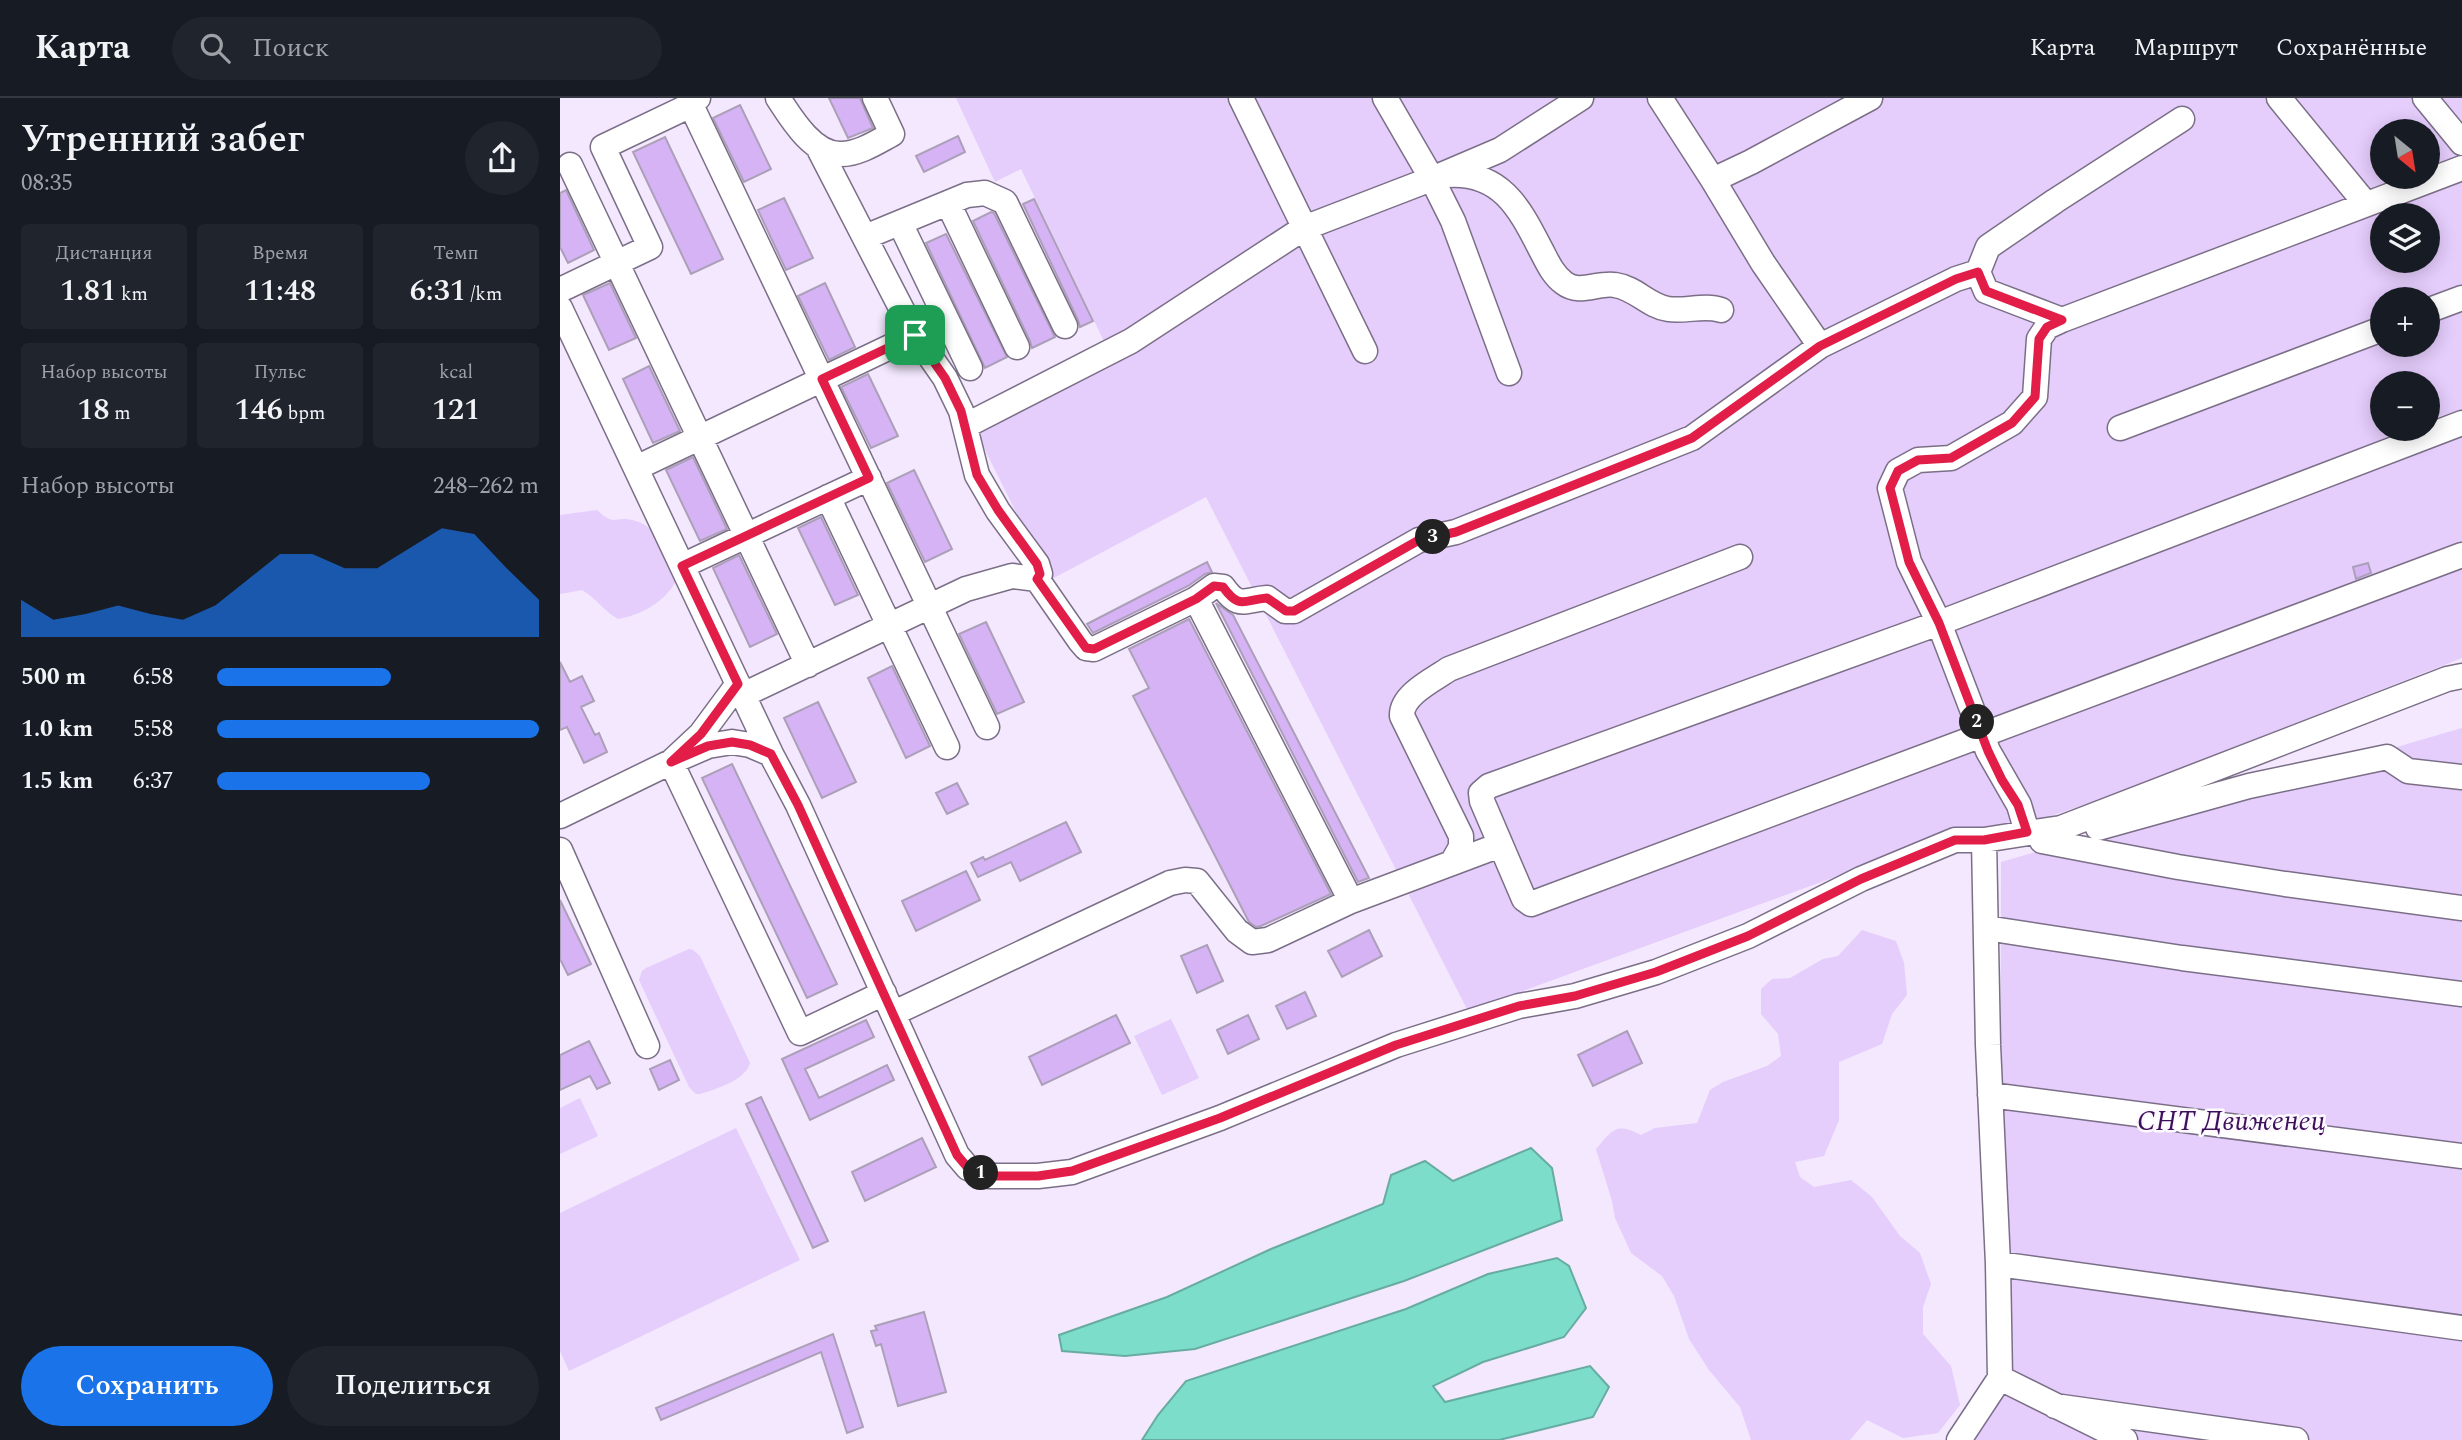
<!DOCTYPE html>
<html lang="ru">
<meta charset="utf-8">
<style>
body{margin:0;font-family:Spectral,serif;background:#20242c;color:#f1f3f6;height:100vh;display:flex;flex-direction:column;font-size:26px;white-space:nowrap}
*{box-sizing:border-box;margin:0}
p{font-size:23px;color:#9ea1a6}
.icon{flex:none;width:38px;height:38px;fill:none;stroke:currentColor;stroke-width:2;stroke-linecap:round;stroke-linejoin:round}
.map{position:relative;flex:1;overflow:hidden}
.drawer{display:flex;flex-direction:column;background:#171b24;width:560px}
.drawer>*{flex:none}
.needle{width:46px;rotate:150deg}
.tools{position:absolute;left:1810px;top:21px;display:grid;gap:14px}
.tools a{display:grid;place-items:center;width:70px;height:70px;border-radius:50%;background:#171b24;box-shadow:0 4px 18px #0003;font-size:35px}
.pin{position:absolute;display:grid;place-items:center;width:60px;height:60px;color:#fff;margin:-30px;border-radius:14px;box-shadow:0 4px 10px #0006}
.km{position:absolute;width:35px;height:35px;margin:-18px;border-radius:50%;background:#222;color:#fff;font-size:19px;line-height:35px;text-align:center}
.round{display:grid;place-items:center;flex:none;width:74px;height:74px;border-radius:37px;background:#20242c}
.headline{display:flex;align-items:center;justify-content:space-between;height:119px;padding:0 21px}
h1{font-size:38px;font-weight:600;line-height:52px}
.stats{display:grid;grid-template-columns:repeat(3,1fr);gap:10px;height:119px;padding:7px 21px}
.stats div{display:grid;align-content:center;border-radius:7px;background:#20242c;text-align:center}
.stats b{font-size:30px;font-weight:600}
.stats small{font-size:19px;font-weight:400}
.stats p{font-size:19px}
.chart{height:196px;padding:14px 21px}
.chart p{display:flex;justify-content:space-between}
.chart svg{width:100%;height:126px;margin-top:7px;fill:#1a73e8;opacity:.7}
.cta{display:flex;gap:14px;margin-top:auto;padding:14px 21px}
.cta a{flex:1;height:80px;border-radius:42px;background:#1a73e8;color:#fff;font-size:28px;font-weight:600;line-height:80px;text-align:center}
.cta a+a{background:#20242c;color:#f1f3f6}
ul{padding:0 21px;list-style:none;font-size:23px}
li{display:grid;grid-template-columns:112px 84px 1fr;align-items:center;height:52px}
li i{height:18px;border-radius:9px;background:#1a73e8}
header{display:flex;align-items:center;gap:42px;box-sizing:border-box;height:98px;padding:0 35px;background:#171b24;border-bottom:2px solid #363941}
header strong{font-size:33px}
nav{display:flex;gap:38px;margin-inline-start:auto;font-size:24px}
.search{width:490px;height:63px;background:#20242c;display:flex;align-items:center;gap:18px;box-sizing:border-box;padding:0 24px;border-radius:38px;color:#9ea1a6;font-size:26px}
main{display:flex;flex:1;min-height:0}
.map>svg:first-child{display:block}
.green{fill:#e5cdfc;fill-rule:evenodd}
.water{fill:#7cdeca;stroke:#68aca1;stroke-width:2}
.building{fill:#d5b3f5;stroke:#aca0b9;stroke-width:2}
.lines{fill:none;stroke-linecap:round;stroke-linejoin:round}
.minor-casing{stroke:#7b6f87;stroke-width:27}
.minor{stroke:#fff;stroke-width:24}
.route-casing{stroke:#fff;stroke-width:14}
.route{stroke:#e11d48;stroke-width:9}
.labels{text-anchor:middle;stroke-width:5;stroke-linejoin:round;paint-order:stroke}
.park-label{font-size:28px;font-style:italic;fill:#3e105c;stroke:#fcf9ff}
</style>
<header>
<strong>Карта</strong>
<div class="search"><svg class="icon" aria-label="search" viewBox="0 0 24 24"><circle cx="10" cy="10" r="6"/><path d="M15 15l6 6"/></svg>Поиск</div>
<nav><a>Карта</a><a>Маршрут</a><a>Сохранённые</a></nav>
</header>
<main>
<section class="drawer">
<div class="headline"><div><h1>Утренний забег</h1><p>08:35</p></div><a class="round"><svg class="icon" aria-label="share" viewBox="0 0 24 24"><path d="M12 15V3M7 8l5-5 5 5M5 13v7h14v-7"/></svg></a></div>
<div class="stats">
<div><p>Дистанция</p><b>1.81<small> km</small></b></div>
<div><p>Время</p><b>11:48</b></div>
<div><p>Темп</p><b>6:31<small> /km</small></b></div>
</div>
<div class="stats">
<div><p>Набор высоты</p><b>18<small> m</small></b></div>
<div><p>Пульс</p><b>146<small> bpm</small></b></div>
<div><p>kcal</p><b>121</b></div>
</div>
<div class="chart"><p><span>Набор высоты</span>248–262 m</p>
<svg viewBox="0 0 160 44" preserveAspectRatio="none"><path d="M0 44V31L10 38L20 36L30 33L40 36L50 38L60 33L70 24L80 15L90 15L100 20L110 20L120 13L130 6L140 8L150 20L160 31V44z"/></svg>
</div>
<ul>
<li><b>500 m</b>6:58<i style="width:54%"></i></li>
<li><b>1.0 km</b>5:58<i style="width:100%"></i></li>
<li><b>1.5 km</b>6:37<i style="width:66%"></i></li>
</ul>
<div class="cta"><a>Сохранить</a><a>Поделиться</a></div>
</section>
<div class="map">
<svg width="1902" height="1342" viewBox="0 0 1902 1342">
<rect width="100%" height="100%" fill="#f3e8fe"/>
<!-- green -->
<path class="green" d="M396,0H1902V560L1538,702L1488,719L1390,737L908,913L646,399L490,482L414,330L552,260L461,71L435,84ZM1822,33H1867V79H1822ZM1822,117H1867V163H1822ZM1822,201H1867V247H1822ZM1822,285H1867V331H1822Z
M37,412C55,429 54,418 72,422C97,427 107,454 119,473C114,499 83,517 58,521C44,513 36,500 22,492L0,496V417Z
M1902,630V1342H1399L1440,1280L1441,764Z
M1302,832L1336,843L1344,865L1347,897L1332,916L1322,946L1279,964V1022L1264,1058L1235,1064L1240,1079L1254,1089L1291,1082L1312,1099L1340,1138L1360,1155L1371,1186L1363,1209V1236L1391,1268L1400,1307L1378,1335L1343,1340L1307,1322L1290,1342H1191L1180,1309L1149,1272L1129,1241L1114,1198L1102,1178L1071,1155L1055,1120L1052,1103L1036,1051C1053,1031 1056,1024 1081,1037L1095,1030L1137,1025L1150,992L1163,984L1207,968L1221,958L1218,936L1201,916V891L1212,881L1230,880L1263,861L1278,858Z
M129,851L133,852L140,858L190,965C186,982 156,991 140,996H136L129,989L79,882L82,873L86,870Z
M611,921L639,980L602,997L574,938Z
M20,1000L38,1038L0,1056V1010Z
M176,1030L240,1162L9,1273L0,1253V1115Z"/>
<!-- water -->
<path class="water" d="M971,1050L992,1070L1002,1122L844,1183L635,1251L565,1258L502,1253L499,1237L607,1199L711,1151L823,1106L831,1077L865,1063L893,1083Z
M997,1160L1009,1168L1026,1210L1004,1239L923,1264L873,1288L885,1304L1030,1268L1049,1289L1033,1319L939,1342H582L598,1317L626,1283L846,1211L928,1176Z"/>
<!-- building -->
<path class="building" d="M269,0H300L313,30L288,40Z
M180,7L211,71L184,84L153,20Z
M398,38L405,54L364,74L356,58Z
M105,39L163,161L131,176L73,54Z
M6,92L34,152L8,165L0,149V95Z
M224,100L253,160L226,172L198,112Z
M474,101L533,223L520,229L518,222L463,106Z
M431,114L434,115L495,239L472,250L470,243L413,123Z
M386,136L447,259L425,270L366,145Z
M50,185L76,240L49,252L23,197Z
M265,185L295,249L269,262L238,198Z
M89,268L120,333L93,345L63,281Z
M308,276L338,338L311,350L281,289Z
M133,359L167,431L140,443L106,372Z
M354,372L392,451L365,464L327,385Z
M261,419L298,497L275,507L238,430Z
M179,457L217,536L190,549L153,470Z
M647,464L652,474L645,476L628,488L533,535L527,526Z
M1808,465L1811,475L1796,481L1793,469Z
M656,505L673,517L809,780L798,784Z
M629,521L771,796L701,828L696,829L689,824L573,598L589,590L569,551Z
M426,524L464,604L437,616L399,536Z
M0,564L10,584L22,578L34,603L21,609L35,637L39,635L47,654L24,665L7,629L0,632Z
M332,568L370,648L346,660L308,580Z
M258,604L296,684L262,700L224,620Z
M172,666L277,886L247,900L142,680Z
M397,685L408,706L387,716L376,695Z
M506,724L521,754L460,783L451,764L418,779L411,765L423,759L425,762Z
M406,773L420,802L356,833L342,803Z
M0,802L31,866L8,877L0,861Z
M809,832L822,858L782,879L768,853Z
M647,847L663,883L637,895L621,858Z
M745,894L756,918L727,931L716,908Z
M556,917L570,945L482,987L469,959Z
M688,917L699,941L668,956L657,932Z
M306,922L314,939L245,971L259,1000L327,967L334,982L250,1022L222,961Z
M1067,933L1082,965L1033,988L1018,957Z
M29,943L50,985L37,991L30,978L0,992V957Z
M110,962L119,982L99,992L90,971Z
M201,999L268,1143L253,1150L186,1006Z
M362,1040L376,1069L305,1103L292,1074Z
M364,1214L386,1294L338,1308L321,1246L316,1248L311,1233L317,1232L315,1228Z
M273,1236L303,1329L287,1335L261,1254L101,1322L96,1310Z"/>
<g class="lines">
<defs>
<path id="minor" d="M218,0C231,20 253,57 281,56C299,56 317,44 332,36L315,0
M681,0L805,253
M825,0L872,81L893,123L949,275
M1100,0L1153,82L1203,165L1260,248
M1719,0L1806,106
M1865,0L1902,45
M131,7L427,629
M258,49L355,237L385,280L401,313L417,377L438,413L477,466L480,476L477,481
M10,67L248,567
M887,77C940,73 959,109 980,150C987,163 992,176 1004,185C1019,197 1038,184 1055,187C1076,190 1088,208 1108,211C1126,214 1144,206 1161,212
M1153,82L1191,64L1310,0
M388,105L457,249
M340,125L410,270
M305,139L407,97L425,95L445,104L505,228
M0,192L90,149L43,49L131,7L138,0
M0,210L211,656L238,707L397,1057L408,1070L429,1078H478L512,1074L660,1020L836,947L959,908L1015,898L1096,874L1188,838L1301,781L1395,742H1424L1501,730L1887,581L1902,578
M1867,213L1902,200
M1502,222L1426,193L1418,174L1428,149L1495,103L1622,21
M1902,325L1379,525L929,688L921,695L922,703L964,801L971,806L1902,457
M405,328L571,243L744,130L879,78L940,52L1021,0
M1560,330L1822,231
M76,370L355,237
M268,399L387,649
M122,468L309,380
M636,501L654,488L663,489C679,511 683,502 707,500L725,513H734L859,442L896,434L1132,340L1260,248L1396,181L1418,174
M178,586L141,636L111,664L240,935L324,895
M183,597L406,491L452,478L477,481L520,543L526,550L534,551L636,501L791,803
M0,718L111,664L148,648L172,644L190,647L211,656
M1538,730L1689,688L1827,659L1848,673L1902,679
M1467,734L1459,707L1428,653L1379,525L1349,464L1330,390L1338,373L1358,362L1391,360L1452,325L1475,299L1479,241L1487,229L1502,222L1902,70
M1482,743L1618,769L1725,786L1902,810
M0,752L87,948
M892,765L901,749V738L842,618C841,597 873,582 889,571L1180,459
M1426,830L1622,860L1902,896
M334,915L610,785L625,782L637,783L677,833L692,844L708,842L791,803L940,747
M1430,997L1902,1058
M1438,1166L1902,1230
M1440,1280L1565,1342
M1495,1308L1736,1342
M1399,1342L1440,1280L1438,1166L1428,947L1424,742"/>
</defs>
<!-- minor casing -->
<use href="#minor" class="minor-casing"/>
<!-- minor -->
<use href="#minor" class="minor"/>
</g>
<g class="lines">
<defs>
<path id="route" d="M1418,174L1426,193L1502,222L1487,229L1479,241L1475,299L1452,325L1391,360L1358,362L1338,373L1330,390L1349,464L1379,525L1428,653L1442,682L1458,707L1467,734L1424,742H1395L1301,781L1188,838L1096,874L1015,898L959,908L836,947L660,1020L512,1073L478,1078H429L408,1070L397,1057L238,707L211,656L190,647L172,644L148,648L111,664L141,636L178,586L122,468L309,380L262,281L355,237L385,280L401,313L417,377L438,412L477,466L480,476L477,481L526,550L534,551L636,501L654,488L663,489C680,512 683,502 707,500L726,513H734L859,442L896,434L1132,340L1260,248L1396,181Z"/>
</defs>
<!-- route casing -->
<use href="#route" class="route-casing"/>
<!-- route -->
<use href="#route" class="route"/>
</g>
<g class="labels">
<!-- park labels -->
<g class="park-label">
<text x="1671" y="1032">СНТ Движенец</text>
</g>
</g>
</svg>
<div class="tools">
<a><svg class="needle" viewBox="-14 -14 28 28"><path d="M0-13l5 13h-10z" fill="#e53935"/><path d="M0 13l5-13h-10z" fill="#9ea1a6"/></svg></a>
<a><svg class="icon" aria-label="layers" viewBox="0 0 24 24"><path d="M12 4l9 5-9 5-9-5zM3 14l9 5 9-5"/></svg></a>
<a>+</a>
<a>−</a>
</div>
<div class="pin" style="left:355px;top:237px;background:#1e9e55"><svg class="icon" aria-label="arrive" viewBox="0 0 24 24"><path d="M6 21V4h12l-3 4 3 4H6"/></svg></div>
<b class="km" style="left:421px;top:1075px">1</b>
<b class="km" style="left:1417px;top:624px">2</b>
<b class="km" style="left:873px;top:439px">3</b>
</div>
</main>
